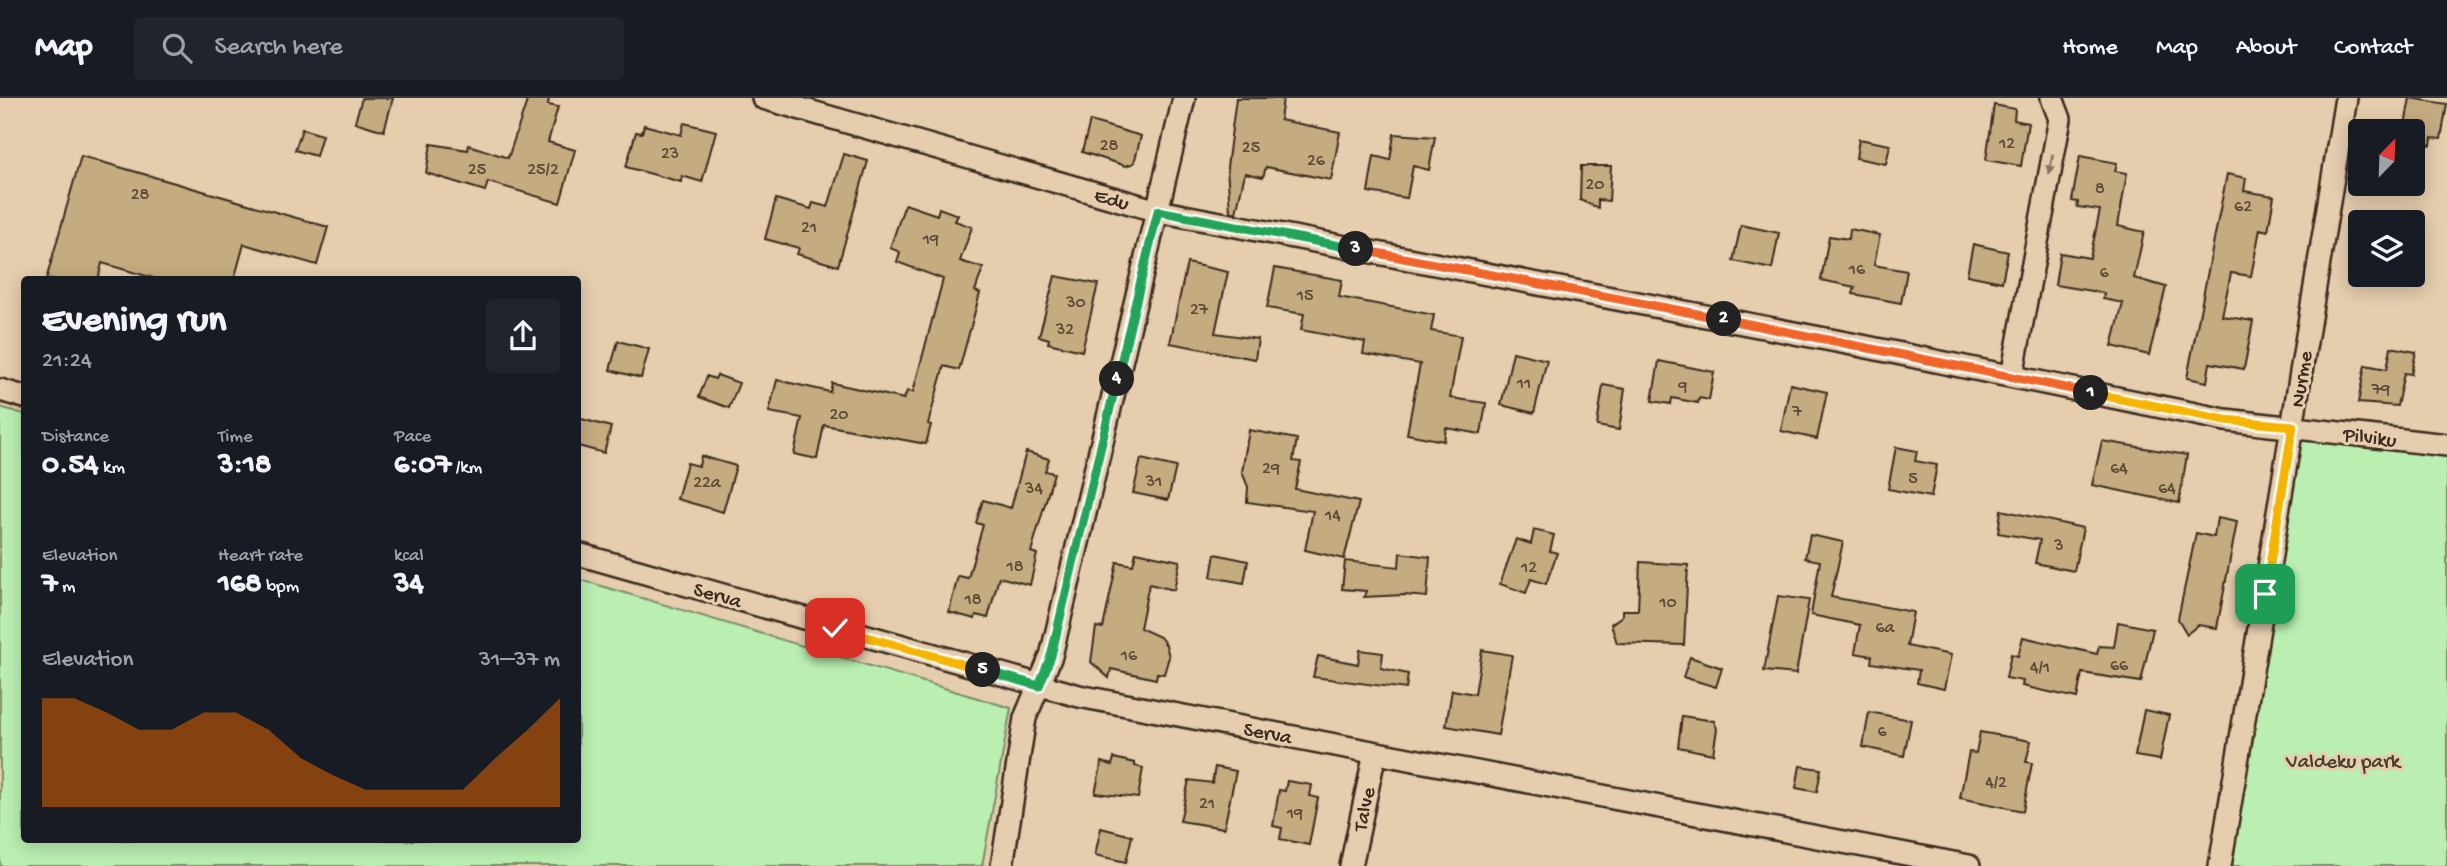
<!DOCTYPE html>
<meta charset="utf-8">
<style>
body{margin:0;font-family:"Gochi Hand",sans-serif;background:#20242c;color:#f1f3f6;height:100vh;display:flex;flex-direction:column;font-size:26px;white-space:nowrap}
*{box-sizing:border-box;margin:0}
p{font-size:23px;color:#9ea1a6}
.icon{flex:none;width:38px;height:38px;fill:none;stroke:currentColor;stroke-width:2;stroke-linecap:round;stroke-linejoin:round}
.map{position:relative;flex:1;overflow:hidden}
.sheet{position:absolute;left:21px;top:178px;width:560px;height:567px;display:flex;flex-direction:column;background:#171b24;border-radius:7px;box-shadow:0 4px 18px #0003}
.sheet>*{flex:none}
.needle{width:46px;rotate:23deg}
.fabs{position:absolute;left:2348px;top:21px;display:grid;gap:14px}
.fabs a{display:grid;place-items:center;width:77px;height:77px;border-radius:7px;background:#171b24;box-shadow:0 4px 18px #0003;font-size:35px}
.pin{position:absolute;display:grid;place-items:center;width:60px;height:60px;color:#fff;margin:-30px;border-radius:14px;box-shadow:0 4px 10px #0006}
.km{position:absolute;width:35px;height:35px;margin:-18px;border-radius:50%;background:#222;color:#fff;font-size:19px;line-height:35px;text-align:center}
.round{display:grid;place-items:center;flex:none;width:74px;height:74px;border-radius:7px;background:#20242c}
.head{display:flex;align-items:center;justify-content:space-between;height:119px;padding:0 21px}
h1{font-size:38px;font-weight:700;line-height:52px}
.metrics{display:grid;grid-template-columns:repeat(3,1fr);gap:10px;height:119px;padding:7px 21px}
.metrics div{display:grid;align-content:center}
.metrics b{font-size:30px;font-weight:700}
.metrics small{font-size:19px;font-weight:400}
.metrics p{font-size:19px}
.chart{height:196px;padding:14px 21px}
.chart p{display:flex;justify-content:space-between}
.chart svg{width:100%;height:126px;margin-top:7px;fill:#b45309;opacity:.7}
header{display:flex;align-items:center;gap:42px;box-sizing:border-box;height:98px;padding:0 35px;background:#171b24;border-bottom:2px solid #363941}
header strong{font-size:33px}
nav{display:flex;gap:38px;margin-inline-start:auto;font-size:24px}
.search{width:490px;height:63px;background:#20242c;display:flex;align-items:center;gap:18px;box-sizing:border-box;padding:0 24px;border-radius:7px;color:#9ea1a6;font-size:26px}
.map>svg:first-child{display:block}
.green{fill:#baefb1;stroke:#7a8c68;stroke-width:2}
.building{fill:#c5ab80;stroke:#3b2a1e;stroke-width:2}
.lines{fill:none;stroke-linecap:round;stroke-linejoin:round}
.minor-casing{stroke:#3b2a1e;stroke-width:26}
.minor{stroke:#e5cdae;stroke-width:21}
.oneway{fill:#88735f}
.split-1-casing{stroke:#fff;stroke-width:14}
.split-2-casing{stroke:#fff;stroke-width:14}
.split-3-casing{stroke:#fff;stroke-width:14}
.split-4-casing{stroke:#fff;stroke-width:14}
.split-5-casing{stroke:#fff;stroke-width:14}
.split-6-casing{stroke:#fff;stroke-width:14}
.split-1{stroke:#f5b400;stroke-width:9}
.split-2{stroke:#f0652b;stroke-width:9}
.split-3{stroke:#f0652b;stroke-width:9}
.split-4{stroke:#22a559;stroke-width:9}
.split-5{stroke:#22a559;stroke-width:9}
.split-6{stroke:#f5b400;stroke-width:9}
.labels{text-anchor:middle;stroke-width:6;stroke-linejoin:round;paint-order:stroke}
.number-label{font-size:18px;fill:#5e4a36}
.street-label{font-size:21px;fill:#3b2a1e;stroke:#e5cdae}
.park-label{font-size:21px;fill:#483e2d;stroke:#e5cdae}
</style>
<header>
<strong>Map</strong>
<div class="search"><svg class="icon" aria-label="search" viewBox="0 0 24 24"><circle cx="10" cy="10" r="6"/><path d="M15 15l6 6"/></svg>Search here</div>
<nav><a>Home</a><a>Map</a><a>About</a><a>Contact</a></nav>
</header>
<div class="map">
<svg width="2447" height="768" viewBox="0 0 2447 768">
<rect width="100%" height="100%" fill="#e5cdae"/>
<filter id="ink" filterUnits="userSpaceOnUse"><feTurbulence type="fractalNoise" baseFrequency=".0143" numOctaves="2"/><feDisplacementMap in="SourceGraphic" scale="14" xChannelSelector="R" yChannelSelector="G"/><feConvolveMatrix kernelMatrix="1 2 1 2 8 2 1 2 1" color-interpolation-filters="sRGB"/></filter>
<g filter="url(#ink)">
<!-- green -->
<path class="green" d="M0,309L24,316V742H578V481L1011,610L982,768H0Z
M2293,328L2447,347V768H2220Z"/>
<!-- building -->
<path class="building" d="M362,0H393L384,33L355,24Z
M528,0H549L548,7L558,9L548,44L575,52L560,105L488,84L485,93L426,75L431,46L468,52L469,47L508,60Z
M1236,0H1283L1280,22L1340,34L1331,82L1266,69L1263,79L1245,75L1236,115L1230,113L1227,69Z
M2410,0L2447,6L2441,41L2432,40L2431,47L2413,44V33H2404Z
M1994,7L2015,11L2014,22L2028,25L2021,68L1986,62Z
M1090,23L1141,38L1134,65L1126,68L1082,54Z
M684,25L716,33L702,84L682,78L681,84L626,69L636,34L642,35L644,27L681,37Z
M302,31L322,37L316,58L295,52Z
M1394,36L1435,39L1429,72L1413,68L1407,100L1368,94L1374,58L1390,62Z
M1859,41L1890,47L1886,66L1856,60Z
M844,56L868,63L838,168L797,156L799,150L765,141L776,101L811,111L813,105L828,109Z
M81,58L328,129L317,167L244,146L234,182H160L102,165L98,182H46Z
M2080,58L2117,65L2115,73L2127,75L2118,128L2144,134L2134,180L2166,189L2149,257L2112,248L2123,205L2103,201L2104,195L2055,187L2060,155L2090,160L2100,112L2077,109L2078,104L2072,103Z
M1581,68H1611L1609,103L1598,102V110L1580,102Z
M2227,76L2246,80L2244,93L2274,98L2268,133L2260,131L2251,178L2231,175L2222,218L2253,223L2244,271L2210,265L2207,284L2187,280Z
M905,106L937,117L939,110L958,117L955,123L972,129L960,163L983,170L975,193L980,195L959,272L944,268L928,326L931,327L926,346L824,327L817,361L794,356L802,320L769,314L777,282L830,294L832,285L904,301L907,293L913,294L943,181L897,164L900,154L890,150Z
M1741,127L1779,135L1772,171L1733,163Z
M1850,131L1880,137L1874,167L1907,173L1901,205L1853,196L1855,189L1821,182L1829,138L1849,141Z
M1973,146L2008,154L2002,184L1967,177Z
M1187,165L1228,174L1215,235L1258,241L1255,261L1170,245Z
M1275,170L1342,182L1339,199L1434,217L1431,233L1461,238L1450,300L1486,305L1481,336L1446,330L1444,343L1407,336L1420,266L1363,256L1365,244L1301,232L1304,216L1267,210Z
M1055,178L1098,186L1082,253L1048,245L1049,241L1039,238Z
M618,243L649,251L641,280L610,272Z
M2391,249L2416,254L2411,276L2404,275L2397,308L2358,305L2365,267L2387,271Z
M1513,254L1547,262L1534,315L1501,307Z
M1659,263L1714,274L1709,302L1699,300L1698,305L1672,300L1671,306L1652,303Z
M717,277L739,285L729,310L699,299L707,278L715,281Z
M1790,286L1827,294L1817,341L1781,333Z
M1603,287L1625,291L1619,332L1597,328Z
M578,320L611,329L604,355L578,348Z
M1249,332L1297,341L1293,363L1301,364L1295,391L1359,404L1344,461L1305,452L1313,413L1247,404L1248,389L1242,374Z
M2102,343L2187,357L2179,405L2092,387Z
M1896,349L1917,353L1915,363L1937,367L1931,399L1888,391Z
M1026,354L1049,361L1045,373L1054,375L1031,454L1037,456L1030,487L999,479L988,520L976,517L975,521L949,514L958,478L968,480L983,427L976,425L983,402L1011,410Z
M701,358L736,368L723,414L677,401L687,365L699,368Z
M1141,361L1176,369L1168,402L1133,395Z
M2001,412L2083,430L2074,473L2035,465L2040,442L1998,435Z
M2217,420L2237,424L2217,530L2198,527L2187,536L2178,521L2196,435L2214,439Z
M1534,432L1554,437L1550,453L1557,455L1546,486L1531,481L1526,495L1500,486L1516,441L1531,446Z
M1810,437L1843,444L1831,499L1913,514L1907,548L1951,557L1944,591L1917,585L1919,572L1871,565L1872,558L1855,555L1860,527L1811,517L1820,463L1805,460Z
M1136,454L1180,463L1174,492L1149,486L1140,530L1160,539L1166,547L1169,559L1164,576L1157,575L1156,581L1111,571L1109,580L1091,564L1096,529L1103,530L1117,464L1133,467Z
M1400,455L1430,459L1427,499L1404,497L1364,499L1366,493L1342,491L1345,463L1399,469Z
M1215,456L1248,463L1244,485L1211,479Z
M1640,464L1688,467L1684,547L1617,545L1611,526L1622,518V512H1638Z
M1778,498L1809,502L1796,576L1764,573Z
M2118,524L2153,531L2141,584L2082,575L2077,600L2022,588L2023,583L2006,580L2011,556L2018,558L2023,539L2097,556L2099,548L2114,549Z
M1360,552L1383,555L1381,570L1408,576L1406,591L1313,579L1318,558L1358,566Z
M1482,552L1512,557L1498,637L1446,628L1452,592L1475,596Z
M1690,559L1722,570L1716,589L1683,579Z
M2144,612L2169,617L2160,662L2135,658Z
M1869,614L1911,622L1904,658L1863,649Z
M1682,618L1714,623L1717,631L1713,656L1678,649Z
M1980,634L2031,643L2026,664L2032,665L2023,713L1960,700L1969,654L1976,655Z
M1114,660L1135,665V668L1143,670L1138,700L1095,695L1102,664L1112,667Z
M1800,668L1821,671L1817,694L1796,690Z
M1215,669L1236,673L1224,730L1180,723L1189,682L1212,685Z
M1287,683L1312,687L1310,698L1318,700L1309,747L1280,741L1282,730L1273,728L1279,692L1285,693Z
M1101,730L1132,738L1126,764L1095,757Z"/>
<g class="lines">
<defs>
<path id="minor" d="M763,0L1158,113L1862,248L2225,322L2447,347
M2012,278L2060,21L2052,0
M0,292L24,299
M578,456L1079,598L1969,768
M1002,768L1025,620L1051,558L1184,0
M1351,768L1375,655
M2220,768L2346,0"/>
</defs>
<!-- minor casing -->
<use href="#minor" class="minor-casing"/>
<!-- minor -->
<use href="#minor" class="minor"/>
</g>
<!-- one-way arrows -->
<defs><path id="oneway-solid" d="M-6-.8H1V-3.2L6.5 0L1 3.2V.8H-6Z" transform="scale(1.75)"/></defs>
<use class="oneway" href="#oneway-solid" transform="translate(2051 66) rotate(100)"/>
</g>
<g class="lines" filter="url(#ink)">
<defs>
<path id="split-1" d="M2091,295L2225,322L2293,328L2265,496"/>
<path id="split-2" d="M1724,221L2091,295"/>
<path id="split-3" d="M1356,151L1724,221"/>
<path id="split-4" d="M1117,281L1158,113L1356,151"/>
<path id="split-5" d="M983,572L1039,588L1051,558L1117,281"/>
<path id="split-6" d="M835,530L983,572"/>
</defs>
<!-- split-1 casing -->
<use href="#split-1" class="split-1-casing"/>
<!-- split-2 casing -->
<use href="#split-2" class="split-2-casing"/>
<!-- split-3 casing -->
<use href="#split-3" class="split-3-casing"/>
<!-- split-4 casing -->
<use href="#split-4" class="split-4-casing"/>
<!-- split-5 casing -->
<use href="#split-5" class="split-5-casing"/>
<!-- split-6 casing -->
<use href="#split-6" class="split-6-casing"/>
<!-- split-1 -->
<use href="#split-1" class="split-1"/>
<!-- split-2 -->
<use href="#split-2" class="split-2"/>
<!-- split-3 -->
<use href="#split-3" class="split-3"/>
<!-- split-4 -->
<use href="#split-4" class="split-4"/>
<!-- split-5 -->
<use href="#split-5" class="split-5"/>
<!-- split-6 -->
<use href="#split-6" class="split-6"/>
</g>
<g class="labels">
<!-- number labels -->
<g class="number-label">
<text x="2007" y="50">12</text>
<text x="1109" y="52">28</text>
<text x="1251" y="54">25</text>
<text x="670" y="60">23</text>
<text x="1316" y="67">26</text>
<text x="477" y="76">25</text>
<text x="543" y="76">25/2</text>
<text x="1595" y="91">20</text>
<text x="2100" y="95">8</text>
<text x="140" y="101">28</text>
<text x="2243" y="113">62</text>
<text x="809" y="134">21</text>
<text x="931" y="146">19</text>
<text x="1857" y="176">16</text>
<text x="2104" y="179">6</text>
<text x="1305" y="202">15</text>
<text x="1076" y="209">30</text>
<text x="1199" y="216">27</text>
<text x="1065" y="236">32</text>
<text x="1524" y="290">11</text>
<text x="1683" y="293">9</text>
<text x="2381" y="296">79</text>
<text x="1797" y="318">7</text>
<text x="839" y="321">20</text>
<text x="1271" y="375">29</text>
<text x="2119" y="375">64</text>
<text x="1913" y="385">5</text>
<text x="1154" y="388">31</text>
<text x="707" y="389">22a</text>
<text x="1034" y="395">34</text>
<text x="2167" y="395">64</text>
<text x="1333" y="422">14</text>
<text x="2059" y="452">3</text>
<text x="1015" y="473">18</text>
<text x="1529" y="474">12</text>
<text x="973" y="506">18</text>
<text x="1668" y="509">10</text>
<text x="1885" y="534">6a</text>
<text x="1129" y="562">16</text>
<text x="2119" y="572">66</text>
<text x="2040" y="574">4/1</text>
<text x="1882" y="638">6</text>
<text x="1996" y="689">4/2</text>
<text x="1207" y="710">21</text>
<text x="1295" y="720">19</text>
</g>
<!-- street labels -->
<g class="street-label">
<text transform="translate(1112 100) rotate(16)" y="7">Edu</text>
<text transform="translate(2300 281) rotate(-81)" y="7">Nurme</text>
<text transform="translate(2370 338) rotate(7)" y="7">Pilviku</text>
<text transform="translate(718 496) rotate(16)" y="7">Serva</text>
<text transform="translate(1268 634) rotate(11)" y="7">Serva</text>
<text transform="translate(1363 711) rotate(-78)" y="7">Talve</text>
</g>
<!-- park labels -->
<g class="park-label">
<text x="2343" y="669">Valdeku park</text>
</g>
</g>
</svg>
<div class="fabs">
<a><svg class="needle" viewBox="-14 -14 28 28"><path d="M0-13l5 13h-10z" fill="#e53935"/><path d="M0 13l5-13h-10z" fill="#9ea1a6"/></svg></a>
<a><svg class="icon" aria-label="layers" viewBox="0 0 24 24"><path d="M12 4l9 5-9 5-9-5zM3 14l9 5 9-5"/></svg></a>
</div>
<div class="pin" style="left:2265px;top:496px;background:#1e9e55"><svg class="icon" aria-label="arrive" viewBox="0 0 24 24"><path d="M6 21V4h12l-3 4 3 4H6"/></svg></div>
<div class="pin" style="left:835px;top:530px;background:#d93025"><svg class="icon" aria-label="check" viewBox="0 0 24 24"><path d="M5 12l5 5 9-10"/></svg></div>
<b class="km" style="left:2091px;top:295px">1</b>
<b class="km" style="left:1724px;top:221px">2</b>
<b class="km" style="left:1356px;top:151px">3</b>
<b class="km" style="left:1117px;top:281px">4</b>
<b class="km" style="left:983px;top:572px">5</b>
<section class="sheet">
<div class="head"><div><h1>Evening run</h1><p>21:24</p></div><a class="round"><svg class="icon" aria-label="share" viewBox="0 0 24 24"><path d="M12 15V3M7 8l5-5 5 5M5 13v7h14v-7"/></svg></a></div>
<div class="metrics">
<div><p>Distance</p><b>0.54<small> km</small></b></div>
<div><p>Time</p><b>3:18</b></div>
<div><p>Pace</p><b>6:07<small> /km</small></b></div>
</div>
<div class="metrics">
<div><p>Elevation</p><b>7<small> m</small></b></div>
<div><p>Heart rate</p><b>168<small> bpm</small></b></div>
<div><p>kcal</p><b>34</b></div>
</div>
<div class="chart"><p><span>Elevation</span>31–37 m</p>
<svg viewBox="0 0 160 44" preserveAspectRatio="none"><path d="M0 44V6L10 6L20 11L30 17L40 17L50 11L60 11L70 17L80 27L90 33L100 38L110 38L120 38L130 38L140 27L150 17L160 6V44z"/></svg>
</div>
</section>
</div>
